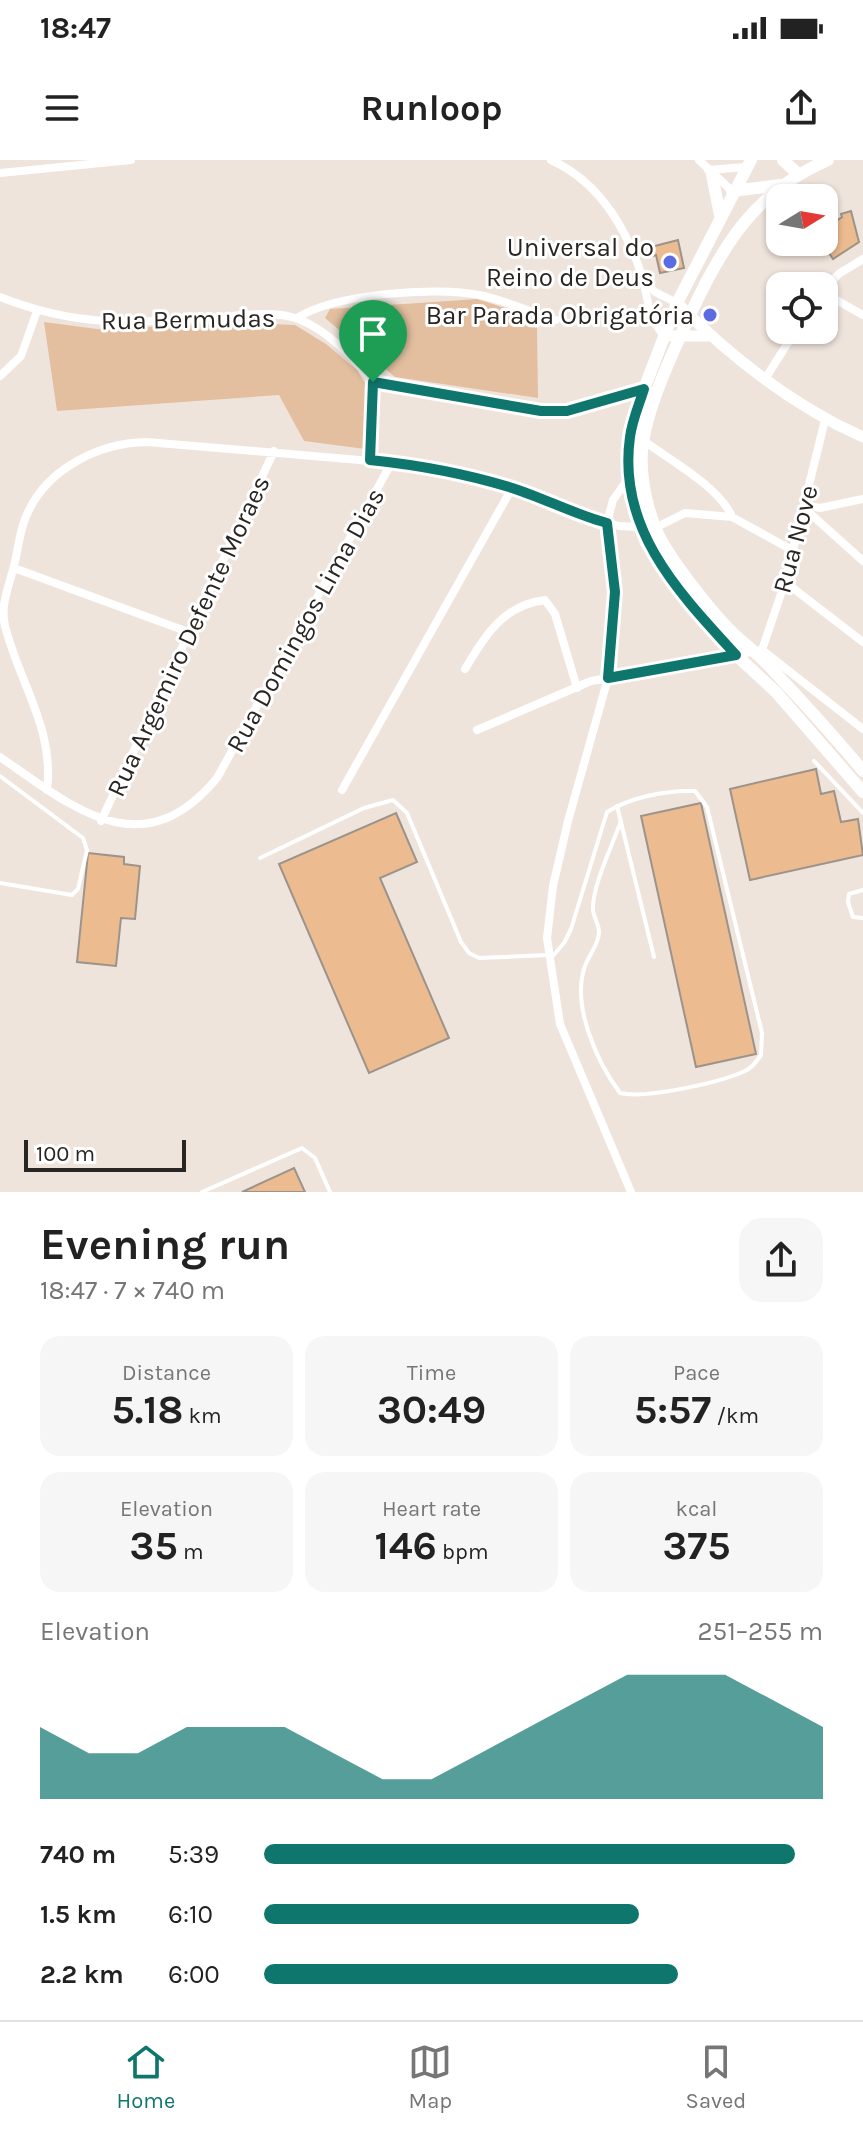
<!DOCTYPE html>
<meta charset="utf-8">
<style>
body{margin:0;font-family:Karla,sans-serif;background:#f6f6f6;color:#222;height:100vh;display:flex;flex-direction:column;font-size:30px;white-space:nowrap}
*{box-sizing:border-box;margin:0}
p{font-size:26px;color:#767676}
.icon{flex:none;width:44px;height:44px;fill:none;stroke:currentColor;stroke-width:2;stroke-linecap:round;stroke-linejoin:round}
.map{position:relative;height:1032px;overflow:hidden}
.panel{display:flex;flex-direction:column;background:#fff;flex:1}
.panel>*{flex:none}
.needle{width:52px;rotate:79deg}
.tools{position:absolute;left:766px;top:24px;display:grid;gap:16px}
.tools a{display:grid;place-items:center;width:72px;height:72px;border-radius:16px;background:#fff;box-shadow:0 2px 6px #0004;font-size:40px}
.scale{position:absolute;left:24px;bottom:20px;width:162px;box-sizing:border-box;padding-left:8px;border:4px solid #292522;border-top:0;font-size:22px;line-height:28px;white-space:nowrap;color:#292522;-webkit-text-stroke:6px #fff;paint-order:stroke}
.pin{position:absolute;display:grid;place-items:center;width:68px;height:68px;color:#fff;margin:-82px -34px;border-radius:50% 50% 50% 0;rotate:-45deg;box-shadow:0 0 8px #0007}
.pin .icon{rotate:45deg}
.round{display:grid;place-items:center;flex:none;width:84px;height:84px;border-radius:24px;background:#f6f6f6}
.head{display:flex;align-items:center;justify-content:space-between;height:136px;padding:0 40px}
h1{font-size:44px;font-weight:700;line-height:60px}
.stats{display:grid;grid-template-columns:repeat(3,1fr);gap:12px;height:136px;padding:8px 40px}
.stats div{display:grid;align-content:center;border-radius:20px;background:#f6f6f6;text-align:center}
.stats b{font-size:40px;font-weight:700}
.stats small{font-size:22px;font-weight:400}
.stats p{font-size:22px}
.chart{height:224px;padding:16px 40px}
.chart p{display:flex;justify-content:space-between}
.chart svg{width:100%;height:144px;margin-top:8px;fill:#0f766e;opacity:.7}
ul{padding:0 40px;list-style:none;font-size:26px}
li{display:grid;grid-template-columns:128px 96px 1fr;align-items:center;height:60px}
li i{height:20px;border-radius:10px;background:#0f766e}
.status{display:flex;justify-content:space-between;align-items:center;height:56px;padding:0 40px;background:#fff;direction:ltr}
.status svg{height:22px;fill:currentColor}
header{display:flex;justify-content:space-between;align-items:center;height:104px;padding:0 40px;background:#fff;font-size:36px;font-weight:700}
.menu{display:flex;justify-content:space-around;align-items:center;height:112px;border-top:2px solid #e0e0e0;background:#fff;font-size:22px;color:#767676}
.menu a{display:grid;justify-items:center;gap:4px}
.menu .current{color:#0f766e}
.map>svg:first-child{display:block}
.green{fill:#e3bfa0}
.building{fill:#ecbb8f;stroke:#9c938b;stroke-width:2}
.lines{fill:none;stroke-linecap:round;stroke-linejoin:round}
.service{stroke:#fff;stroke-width:4}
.minor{stroke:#fff;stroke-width:8}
.tertiary{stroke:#fff;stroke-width:11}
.secondary{stroke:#fff;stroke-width:12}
.route-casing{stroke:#fff;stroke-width:16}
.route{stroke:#0f766e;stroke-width:10}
.poi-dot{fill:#5b6ce3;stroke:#fff;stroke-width:3}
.labels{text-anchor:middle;stroke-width:6;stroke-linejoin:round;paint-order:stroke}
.poi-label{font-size:26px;fill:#292522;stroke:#fff;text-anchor:end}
.street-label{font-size:26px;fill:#292522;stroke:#fff}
</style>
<div class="status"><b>18:47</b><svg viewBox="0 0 49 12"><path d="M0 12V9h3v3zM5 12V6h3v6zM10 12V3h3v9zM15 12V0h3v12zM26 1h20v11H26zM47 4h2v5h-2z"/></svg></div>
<header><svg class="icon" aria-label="menu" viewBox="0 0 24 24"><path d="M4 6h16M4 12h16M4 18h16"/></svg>Runloop<svg class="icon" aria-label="share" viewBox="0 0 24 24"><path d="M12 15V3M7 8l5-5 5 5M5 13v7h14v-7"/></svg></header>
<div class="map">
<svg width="863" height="1032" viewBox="0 0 863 1032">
<rect width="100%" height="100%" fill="#efe4dc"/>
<!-- green -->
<path class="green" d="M477,139L505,148L528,167L537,168L538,238L395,217L325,158L330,149Z
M44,162L97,169L251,163L295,165L326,184L357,210L365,223V289L304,281L279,235L57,251Z"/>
<!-- building -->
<path class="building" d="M851,51L859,82L833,99L822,82L824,69L842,57L841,54Z
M678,80L684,108L660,113L656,95L653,96L651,87Z
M816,609L821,634L834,631L841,662L858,659L863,695L750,720L730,629Z
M701,643L756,894L696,907L641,656Z
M396,653L417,702L380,718L449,878L369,913L279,704Z
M88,693L124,697V704L140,706L135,759L121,758L116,806L77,802Z
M294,1008L305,1032H242Z"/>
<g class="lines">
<!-- service -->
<path class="service" d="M814,601L863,653
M0,616L83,678L87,690L78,729L72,735L0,723
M617,646L654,797
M260,698L364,648L393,640L407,653L461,782L469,793L479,798L548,795
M863,730L849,734L848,742L853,757L863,758
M551,798L564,783L571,769L607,652C631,637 667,630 695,631L707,647L762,873L761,895C756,902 751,909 743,912C717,923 646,939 620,933C597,902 571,845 585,806C589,795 599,784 599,772C599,764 593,757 593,749C592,726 613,684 621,661
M202,1032L302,988L315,998L330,1032"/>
<!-- minor -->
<path class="minor" d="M551,0C598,21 625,66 641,113C649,139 646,153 664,176
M699,0L732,31
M708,10L745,7
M0,13L131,0
M642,117L655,132L677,143
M824,128L840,113L863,99
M824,133L863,155
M0,137C76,167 126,163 206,158C234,157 271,149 298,159C328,170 353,198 373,222L370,300
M297,158C334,134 435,126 479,135C505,140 530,152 556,160
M0,216L21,196L37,151
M765,219L796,170
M373,222L541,251H567L644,229
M643,280C669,300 720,327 732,357
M630,316L613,340L607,363L615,432L608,518L568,661L553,726L547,778L560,864L631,1032
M804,345L820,348L863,339
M804,348L863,401
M655,368L685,353L732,357L792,390
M14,408L191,473
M785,422L863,482
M762,490L863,569
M465,509C485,476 503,445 545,440L555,454L577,528
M477,570L591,521L762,490L785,422L825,260
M0,597C74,648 142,708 217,618L392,302
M47,630C55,570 19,522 5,466C0,445 9,426 14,406C18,391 19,374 25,359C44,310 97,283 147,282L430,306L512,328L585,357L619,366L639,367
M342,630L512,328
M101,661L274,291"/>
<!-- tertiary -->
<path class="tertiary" d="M677,143C731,197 793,246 863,277
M664,176H712"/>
<!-- secondary -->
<path class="secondary" d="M751,0L677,143L644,229L630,276L631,334L646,383L688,442L736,495L776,532L863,632
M783,0L797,13
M828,0C756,31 723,84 691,153C673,192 646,248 642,290C640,315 646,344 655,367C665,394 713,454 734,474C746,485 759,495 770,507C802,541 833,575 863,611
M712,15L720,55
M732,31L781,25"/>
</g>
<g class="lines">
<defs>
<path id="route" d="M373,222L541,251H567L644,229C639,245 632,261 630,277C617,369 679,433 736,495L608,518L615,432L607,363C573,354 542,337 509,327C463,313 418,305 370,300Z"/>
</defs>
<!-- route casing -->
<use href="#route" class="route-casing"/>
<!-- route -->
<use href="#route" class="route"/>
</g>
<!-- markers -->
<g class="poi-dot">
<circle cx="670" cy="102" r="8"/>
<circle cx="710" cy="155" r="8"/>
</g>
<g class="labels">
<!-- poi labels -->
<g class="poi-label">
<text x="654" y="96">Universal do<tspan x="654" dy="30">Reino de Deus</tspan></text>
<text x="694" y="164">Bar Parada Obrigatória</text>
</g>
<!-- street labels -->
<g class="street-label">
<text transform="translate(188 159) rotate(-1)" y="9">Rua Bermudas</text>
<text transform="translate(795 379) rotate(-75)" y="9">Rua Nove</text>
<text transform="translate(305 460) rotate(-61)" y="9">Rua Domingos Lima Dias</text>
<text transform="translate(188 476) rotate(-65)" y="9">Rua Argemiro Defente Moraes</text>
</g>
</g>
</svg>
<div class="tools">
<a><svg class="needle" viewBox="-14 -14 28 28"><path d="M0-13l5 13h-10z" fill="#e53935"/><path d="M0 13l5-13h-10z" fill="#767676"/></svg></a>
<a><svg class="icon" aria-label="locate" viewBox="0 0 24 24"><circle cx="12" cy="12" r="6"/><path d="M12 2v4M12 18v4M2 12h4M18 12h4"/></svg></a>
</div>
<div class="scale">100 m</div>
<div class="pin" style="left:373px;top:222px;background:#1e9e55"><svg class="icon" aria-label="arrive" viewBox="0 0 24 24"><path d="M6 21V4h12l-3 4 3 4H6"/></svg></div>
</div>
<section class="panel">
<div class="head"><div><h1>Evening run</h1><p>18:47 · 7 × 740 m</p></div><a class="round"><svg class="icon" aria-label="share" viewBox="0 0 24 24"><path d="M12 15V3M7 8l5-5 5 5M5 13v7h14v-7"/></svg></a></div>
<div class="stats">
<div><p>Distance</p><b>5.18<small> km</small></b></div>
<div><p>Time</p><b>30:49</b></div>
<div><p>Pace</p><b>5:57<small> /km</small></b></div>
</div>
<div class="stats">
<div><p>Elevation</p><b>35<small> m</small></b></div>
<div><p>Heart rate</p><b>146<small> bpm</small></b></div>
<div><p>kcal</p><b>375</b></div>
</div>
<div class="chart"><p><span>Elevation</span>251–255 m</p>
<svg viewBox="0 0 160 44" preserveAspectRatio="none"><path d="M0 44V22L10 30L20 30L30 22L40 22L50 22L60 30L70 38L80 38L90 30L100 22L110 14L120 6L130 6L140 6L150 14L160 22V44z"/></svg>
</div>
<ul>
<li><b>740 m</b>5:39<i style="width:95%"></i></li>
<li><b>1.5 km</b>6:10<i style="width:67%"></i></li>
<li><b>2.2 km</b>6:00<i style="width:74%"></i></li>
</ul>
</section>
<nav class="menu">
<a class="current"><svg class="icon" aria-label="home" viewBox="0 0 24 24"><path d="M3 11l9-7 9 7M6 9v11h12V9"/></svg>Home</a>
<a><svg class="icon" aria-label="map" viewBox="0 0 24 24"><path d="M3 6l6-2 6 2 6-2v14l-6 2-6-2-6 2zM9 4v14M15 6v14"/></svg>Map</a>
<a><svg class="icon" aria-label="saved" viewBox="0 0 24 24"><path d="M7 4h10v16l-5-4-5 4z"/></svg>Saved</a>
</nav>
